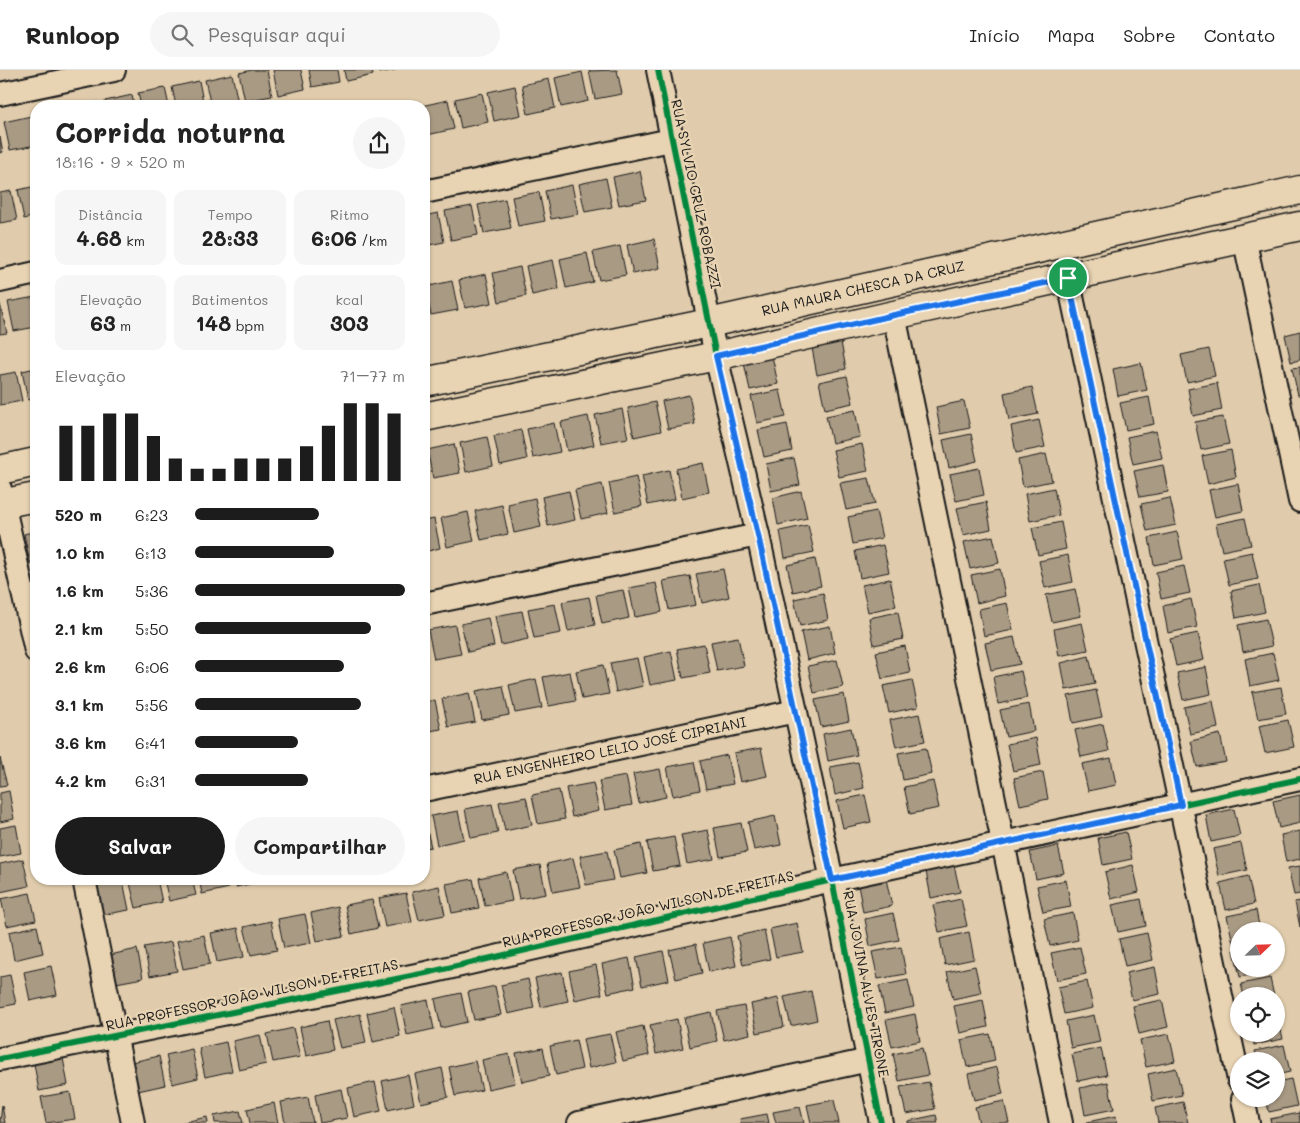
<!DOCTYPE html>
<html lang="pt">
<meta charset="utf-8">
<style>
body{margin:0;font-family:Mali,sans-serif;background:#f6f6f6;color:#222;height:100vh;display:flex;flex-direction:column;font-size:19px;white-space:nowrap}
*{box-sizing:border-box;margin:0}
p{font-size:16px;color:#767676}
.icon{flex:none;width:28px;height:28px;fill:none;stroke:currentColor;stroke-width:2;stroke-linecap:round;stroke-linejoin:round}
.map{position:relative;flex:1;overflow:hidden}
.sheet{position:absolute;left:30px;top:30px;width:400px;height:785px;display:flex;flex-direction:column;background:#fff;border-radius:20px;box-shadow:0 1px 4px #0004}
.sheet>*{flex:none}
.needle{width:32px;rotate:67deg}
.controls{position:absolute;left:1230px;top:852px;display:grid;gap:10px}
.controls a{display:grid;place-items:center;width:55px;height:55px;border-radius:50%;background:#fff;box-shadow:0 1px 4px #0004;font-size:25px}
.pin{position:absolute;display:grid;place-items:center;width:42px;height:42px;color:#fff;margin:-21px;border:2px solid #fff;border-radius:50%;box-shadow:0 1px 5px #0007}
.round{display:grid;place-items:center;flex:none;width:52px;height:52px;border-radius:26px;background:#f6f6f6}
.summary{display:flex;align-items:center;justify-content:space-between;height:85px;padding:0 25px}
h1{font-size:28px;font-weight:800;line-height:38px}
.figures{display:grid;grid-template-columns:repeat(3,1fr);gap:8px;height:85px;padding:5px 25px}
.figures div{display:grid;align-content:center;border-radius:12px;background:#f6f6f6;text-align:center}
.figures b{font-size:21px;font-weight:800}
.figures small{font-size:14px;font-weight:400}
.figures p{font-size:14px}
.chart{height:140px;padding:10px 25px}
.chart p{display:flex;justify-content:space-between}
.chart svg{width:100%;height:90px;margin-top:5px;stroke:#1c1c1c;stroke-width:6}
.button{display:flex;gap:10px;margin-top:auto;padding:10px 25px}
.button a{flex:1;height:58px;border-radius:30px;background:#1c1c1c;color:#fff;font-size:20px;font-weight:800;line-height:58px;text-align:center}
.button a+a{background:#f6f6f6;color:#222}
ul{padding:0 25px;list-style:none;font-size:16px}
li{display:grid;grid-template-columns:80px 60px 1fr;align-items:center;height:38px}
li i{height:12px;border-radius:6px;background:#1c1c1c}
header{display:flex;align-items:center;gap:30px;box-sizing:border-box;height:70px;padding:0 25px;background:#fff;border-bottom:1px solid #e0e0e0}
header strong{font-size:24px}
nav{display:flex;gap:28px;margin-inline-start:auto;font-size:18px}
.search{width:350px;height:45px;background:#f6f6f6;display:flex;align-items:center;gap:12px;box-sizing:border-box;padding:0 18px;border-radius:28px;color:#767676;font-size:19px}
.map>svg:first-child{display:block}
.building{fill:#a99a84;stroke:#1c1c1c}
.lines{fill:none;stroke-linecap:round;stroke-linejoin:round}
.street-casing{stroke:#1c1c1c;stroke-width:26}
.secondary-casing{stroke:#1c1c1c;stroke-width:31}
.street{stroke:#e8d3b2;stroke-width:22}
.secondary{stroke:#e8d3b2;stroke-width:28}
.cycleway-casing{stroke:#e8d3b2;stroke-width:9}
.cycleway{stroke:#00873e;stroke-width:6}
.route-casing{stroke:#fff;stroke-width:10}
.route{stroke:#1a73e8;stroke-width:6}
.labels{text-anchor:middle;stroke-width:4.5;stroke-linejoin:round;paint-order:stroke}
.street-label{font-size:14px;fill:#1c1c1c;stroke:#e8d3b2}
</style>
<header>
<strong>Runloop</strong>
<div class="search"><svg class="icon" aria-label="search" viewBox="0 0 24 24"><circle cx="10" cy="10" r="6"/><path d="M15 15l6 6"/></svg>Pesquisar aqui</div>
<nav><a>Início</a><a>Mapa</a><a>Sobre</a><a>Contato</a></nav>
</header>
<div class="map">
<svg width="1300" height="1053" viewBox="0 0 1300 1053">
<rect width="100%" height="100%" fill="#e0ccac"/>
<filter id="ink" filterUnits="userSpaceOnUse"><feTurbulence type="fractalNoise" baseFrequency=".02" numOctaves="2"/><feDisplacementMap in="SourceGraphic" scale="10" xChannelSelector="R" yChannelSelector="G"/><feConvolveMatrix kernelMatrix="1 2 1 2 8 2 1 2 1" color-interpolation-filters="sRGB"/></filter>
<g filter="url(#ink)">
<!-- building -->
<path class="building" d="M252,0H267L272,26L245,31L239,3Z
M273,0H301L305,19L278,25Z
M309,0H337L339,12L312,17Z
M344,0H372L373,5L346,11Z
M379,0H395L379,3Z
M617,0L622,24L595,29L589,1Z
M582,2L588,31L561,37L555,8Z
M232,4L238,33L211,36L205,10Z
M549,9L555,38L528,44L522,15Z
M199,11L204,36H176L172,17Z
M515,16L521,45L494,51L488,22Z
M165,18L169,36H141L138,23Z
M482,23L488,52L461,58L455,29Z
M132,25L134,36H106L105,31Z
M448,30L454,59L427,65L424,36H421Z
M98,32L99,36H77Z
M31,46L36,75L10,80L4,52Z
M0,67L3,82L0,83Z
M640,101L646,130L619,135L613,107Z
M606,108L612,137L585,142L579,114Z
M572,115L578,144L551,149L545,121Z
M36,116V146L24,149L18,120Z
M11,121L17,150L0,153V123Z
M539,122L545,151L518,156L512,127Z
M505,129L511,158L484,163L478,135Z
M472,136L478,165L451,170L445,141Z
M438,143L444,172L424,176V146Z
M654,169L660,198L633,204L627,175Z
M620,176L626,205L599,210L593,182Z
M587,183L593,212L566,218L560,189Z
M553,190L559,219L532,225L526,196Z
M520,197L526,226L499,232L493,203Z
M486,204L492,233L465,238L459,210Z
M452,211L458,240L431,245L425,217Z
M35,227L36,257L14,261L8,232Z
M0,234L7,263L0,264Z
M1300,261V290L1291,292L1285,265Z
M841,272L846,299L817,305L812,278Z
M1209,279L1215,306L1187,312L1181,285Z
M772,286L778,314L750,320L744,293Z
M1141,293L1147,320L1118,326L1113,299Z
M1300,297V325H1298L1292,298Z
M36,298V328L28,330L22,301Z
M16,302L22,331L0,335V305Z
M847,306L853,333L825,339L819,312Z
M1217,313L1222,340L1193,346L1188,319Z
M1032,317L1038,344L1009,350L1004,323Z
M780,320L786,347L757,353L751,326Z
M689,325L695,354L668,359L662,331Z
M1149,327L1154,354L1126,360L1120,333Z
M964,331L970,358L941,364L936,337Z
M655,332L661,361L634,367L628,338Z
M622,339L628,368L601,373L595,345Z
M855,340L860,367L832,373L826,346Z
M588,346L594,375L567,381L561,352Z
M1223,347L1229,374L1201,380L1195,352Z
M1039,350L1045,377L1016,383L1011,356Z
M554,353L560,382L533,388L527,359Z
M787,354L792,381L764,387L758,360Z
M521,360L527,389L500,395L494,366Z
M1156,361L1162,388L1133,394L1127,367Z
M971,364L977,391L949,398L943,370Z
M487,367L493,396L466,402L460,373Z
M454,374L460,403L433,408L427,380Z
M862,374L868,401L839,407L833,380Z
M1231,380L1236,407L1208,414L1202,386Z
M1046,384L1052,411L1023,417L1018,390Z
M794,388L800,415L771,421L766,394Z
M703,393L709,422L682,428L676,399Z
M1163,395L1168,422L1140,427L1134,401Z
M979,398L984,425L956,431L950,404Z
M669,400L675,429L648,435L642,406Z
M636,407L642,436L615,442L609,413Z
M869,408L875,434L846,440L840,413Z
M602,414L608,443L581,449L575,420Z
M1238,414L1243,441L1215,447L1209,420Z
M1054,418L1059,445L1030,451L1025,424Z
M569,421L575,450L548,456L542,427Z
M801,421L807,448L778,455L773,428Z
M535,428L541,457L514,463L508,434Z
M1170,428L1176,455L1147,461L1141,434Z
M986,432L991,459L963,465L957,438Z
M502,435L508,464L481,470L475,441Z
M876,441L882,468L853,474L848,447Z
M468,442L474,471L447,477L441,448Z
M1245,448L1251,475L1222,481L1216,454Z
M434,449L440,478L424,482V451Z
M1061,452L1066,479L1038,485L1032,458Z
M808,455L814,482L785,488L780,461Z
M36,461V491L30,493L24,464Z
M1177,462L1183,489L1154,495L1149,468Z
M993,466L999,493L970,499L964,472Z
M883,475L889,502L860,508L855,481Z
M1252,482L1258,509L1229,515L1223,488Z
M1068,485L1073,512L1045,518L1039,491Z
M815,489L821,516L793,522L787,495Z
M1184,496L1190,523L1161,529L1156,502Z
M723,499L729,527L702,533L696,504Z
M1000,499L1005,526L977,533L971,505Z
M690,506L696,535L669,540L663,511Z
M890,509L896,536L868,542L862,515Z
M656,513L662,542L635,547L629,518Z
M1259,515L1265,542L1236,548L1231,521Z
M1075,519L1081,546L1052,552L1046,525Z
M623,520L629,548L602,554L596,525Z
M823,523L828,550L800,556L794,529Z
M589,527L595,555L568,561L562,532Z
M1191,529L1197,557L1168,563L1163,536Z
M1007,533L1013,560L984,566L979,539Z
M555,534L561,563L534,568L528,539Z
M522,541L528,569L501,575L495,546Z
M898,542L903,569L874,575L869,548Z
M488,548L494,576L468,582L461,554Z
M1266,549L1272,576L1243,582L1238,555Z
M1082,553L1088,580L1059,586L1054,559Z
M455,555L461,584L434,589L428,560Z
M830,556L835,583L807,590L801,562Z
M1198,563L1204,590L1176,596L1170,569Z
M738,567L744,596L717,601L711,572Z
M1014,567L1020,594L991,600L985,573Z
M704,574L710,603L683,608L677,579Z
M424,575L427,590L424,591Z
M905,576L910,603L882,609L876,582Z
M671,581L677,610L650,615L644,587Z
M1273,583L1279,610L1250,616L1245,589Z
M1089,586L1095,614L1066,620L1061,593Z
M637,588L643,616L616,622L610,593Z
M837,590L843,617L814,623L808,596Z
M603,595L609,624L582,629L576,601Z
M1206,597L1211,624L1183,630L1177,603Z
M1021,601L1027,628L998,634L993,607Z
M570,602L576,631L549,636L543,607Z
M536,609L542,638L515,643L509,615Z
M912,610L918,637L889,643L883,616Z
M503,616L509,645L482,650L476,621Z
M1281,617L1286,644L1258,649L1252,622Z
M1096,620L1102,647L1073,653L1068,626Z
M469,623L475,652L448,657L442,629Z
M844,624L849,651L821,657L815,630Z
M435,630L441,659L424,662V632Z
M1213,631L1218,658L1190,664L1184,637Z
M1029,634L1034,661L1006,667L1000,640Z
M919,644L925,671L896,677L890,650Z
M1288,650L1294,677L1265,683L1259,656Z
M1103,654L1109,681L1081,687L1075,660Z
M851,658L857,685L828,691L823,664Z
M1220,664L1226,692L1197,697L1191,671Z
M1036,668L1041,695L1013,701L1007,674Z
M761,678L767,706L740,712L734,683Z
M926,678L932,704L903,710L898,683Z
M727,685L733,714L706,719L700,691Z
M0,688L7,715L0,716Z
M1111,688L1116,715L1088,721L1082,694Z
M694,692L700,720L673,726L667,697Z
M858,692L864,718L835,725L830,697Z
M660,699L666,727L639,733L633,704Z
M1043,702L1048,729L1020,735L1014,708Z
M626,706L632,735L605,740L599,711Z
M933,711L939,738L910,744L904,717Z
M593,713L599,741L572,747L566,718Z
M559,720L565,749L538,754L532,725Z
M9,721L14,749L0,752V723Z
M865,725L871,752L843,758L837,731Z
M1300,725V753L1279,758L1273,731Z
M526,727L532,755L505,761L499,732Z
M492,734L498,763L471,768L465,739Z
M1234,739L1240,766L1211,772L1206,745Z
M458,741L464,769L437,775L431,746Z
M775,746L781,775L754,780L748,752Z
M424,748L431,777L424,778Z
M741,753L747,782L720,787L714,758Z
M16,755L21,783L0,787V758Z
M708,760L714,789L687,794L681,765Z
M1300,761V789L1286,792L1281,765Z
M1126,762L1132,789L1103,795L1098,768Z
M674,767L680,796L653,801L647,772Z
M1241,773L1247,800L1219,806L1213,779Z
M641,774L647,803L620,808L614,780Z
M1058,776L1064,803L1036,809L1030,782Z
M607,781L613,810L586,815L580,786Z
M573,788L580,817L553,822L547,794Z
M23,789L29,816L0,822V794Z
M540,795L546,824L519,829L513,800Z
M954,795L960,822L931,828L926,801Z
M1133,795L1139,822L1111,829L1105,802Z
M1300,796V824L1294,825L1288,798Z
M506,802L512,831L485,836L479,808Z
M1248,806L1254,834L1226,840L1220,813Z
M129,809H157L162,832L136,838Z
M164,809H192L196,825L169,831Z
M199,809H227L229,818L202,824Z
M234,809H263V811L236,817Z
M473,809L479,838L452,843L446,814Z
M886,809L892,836L863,842L858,815Z
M1066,810L1071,837L1043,842L1037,816Z
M123,811L129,840L102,845L96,816Z
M439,816L445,845L419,850L412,822Z
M30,823L36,850L7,856L1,829Z
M406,823L412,852L385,857L379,828Z
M961,829L967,856L939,862L933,835Z
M1141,829L1146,856L1118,862L1112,835Z
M372,830L378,858L351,864L345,835Z
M1300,831V857L1295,832Z
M338,837L344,866L317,871L311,843Z
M1256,840L1260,861H1239V872L1233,873L1227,846Z
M893,843L899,870L870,876L865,849Z
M1073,843L1078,870L1050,876L1044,849Z
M305,844L311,873L284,878L278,849Z
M271,851L277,880L251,885L244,857Z
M797,853L803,882L776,887L770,859Z
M37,856L43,883L14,890L9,862Z
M238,858L244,887L217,892L211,863Z
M764,860L770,889L743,895L737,866Z
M969,862L974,889L945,895L940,869Z
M1147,863L1153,890L1125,896L1119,869Z
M204,865L210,894L183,899L177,871Z
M730,867L736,896L709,902L703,873Z
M171,872L177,901L150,906L144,877Z
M696,874L702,903L676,909L669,880Z
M901,877L906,904L878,909L872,882Z
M1080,877L1086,904L1057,910L1051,883Z
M137,879L143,908L116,913L110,885Z
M1239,879V899H1268L1269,901L1240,907L1234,880Z
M663,881L669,910L642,916L636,887Z
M629,888L635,917L608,923L602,894Z
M596,895L602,924L575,930L569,901Z
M51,896L57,925L30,931L24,902Z
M975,896L981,923L953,929L947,902Z
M1155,897L1160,924L1132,930L1126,903Z
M562,902L568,931L541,937L535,908Z
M10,905L16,934L0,937V907Z
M1270,908L1274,926H1244L1241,914Z
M528,909L534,938L508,944L501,915Z
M908,910L914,937L885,943L879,916Z
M1087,911L1093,938L1064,944L1058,917Z
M495,916L501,945L474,950L468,922Z
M811,921L817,950L791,956L784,927Z
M461,923L467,952L441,958L435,929Z
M778,928L784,957L757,963L751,934Z
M428,930L434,959L407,965L401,936Z
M983,930L988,957L960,963L954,936Z
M1162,930L1168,957L1139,964L1133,936Z
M744,936L750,964L724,970L717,941Z
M394,937L400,966L373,972L367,943Z
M1277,941L1283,969L1254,975L1252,964H1276Z
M711,942L717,971L690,977L684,948Z
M360,944L366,973L340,978L333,950Z
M915,944L920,971L892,977L886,950Z
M1094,945L1100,972L1071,978L1066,951Z
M677,949L683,978L656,984L650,955Z
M327,951L333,980L306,986L300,957Z
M643,956L649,985L623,991L616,962Z
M293,958L300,987L273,992L267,964Z
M610,964L616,992L589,998L583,969Z
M990,964L995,991L967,997L961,970Z
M1169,964L1175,991L1146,997L1140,970Z
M260,965L266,994L239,1000L233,971Z
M576,970L582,999L556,1005L550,976Z
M226,972L232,1001L205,1007L199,978Z
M1284,975L1290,1002L1276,1005V991H1258L1255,981Z
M543,978L549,1006L522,1012L516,983Z
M922,978L928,1005L899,1011L893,984Z
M1101,978L1107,1005L1078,1011L1072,984Z
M192,979L198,1008L172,1014L166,985Z
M509,984L515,1013L488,1019L482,990Z
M159,986L165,1015L138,1021L132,992Z
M63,988L68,1015L39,1021L34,994Z
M475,991L482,1020L455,1026L449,997Z
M997,997L1003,1024L974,1030L968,1004Z
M442,998L448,1027L421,1033L415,1004Z
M1176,998L1182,1025L1153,1031L1148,1004Z
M408,1005L414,1034L388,1040L382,1011Z
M1291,1009L1297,1036L1269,1042L1266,1029H1276V1012Z
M375,1012L381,1041L354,1047L348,1018Z
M929,1012L935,1039L906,1044L900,1017Z
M1108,1012L1114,1039L1085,1045L1080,1018Z
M341,1019L347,1048L320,1053L315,1025Z
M70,1022L75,1049L46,1053L41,1027Z
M308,1027L313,1053H285L281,1032Z
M834,1030L839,1053H811L807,1035Z
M1004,1031L1009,1053H979L975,1037Z
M1183,1032L1188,1053H1158L1155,1038Z
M274,1033L278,1053H250L247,1039Z
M2,1035L5,1053H0Z
M800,1037L804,1053H776L773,1042Z
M240,1041L243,1053H215L214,1046Z
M1299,1043L1300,1053H1271L1270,1049Z
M767,1044L769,1053H741L740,1049Z
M936,1045L938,1053H908V1051Z
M1116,1046L1117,1053H1087V1052Z
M207,1047L208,1053H180Z"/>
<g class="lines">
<defs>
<g id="street">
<path d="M658,0L716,286L758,465L832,810L881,1053"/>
<path d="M0,24L114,0"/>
<path d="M424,122L671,70"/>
<path d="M1244,167L1300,431"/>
<path d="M1068,208L1239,1010"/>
<path d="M0,211L36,203"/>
<path d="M894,245L1061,1053"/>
<path d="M0,419L36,581"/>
<path d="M424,534L758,465"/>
<path id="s1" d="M424,720L796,641"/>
<path d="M84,809L133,1053"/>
<path d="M0,989L426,903L832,810L1300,709"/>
<path d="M1243,1029L1248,1053"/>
<path d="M579,1053L869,990"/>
</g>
<g id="secondary">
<path id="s2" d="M424,312L709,253L1300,120"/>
<path d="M424,347L716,286L894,245L1300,156"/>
<path d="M0,400L36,392"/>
<path d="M0,434L36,427"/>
</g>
</defs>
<!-- street casing -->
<use href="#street" class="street-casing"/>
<!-- secondary casing -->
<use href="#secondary" class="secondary-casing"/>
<!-- street -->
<use href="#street" class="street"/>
<!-- secondary -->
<use href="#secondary" class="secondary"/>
<defs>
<path id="cycleway" d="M658,0L716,286L758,465L832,810L881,1053
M0,989L426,903L832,810L1300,709"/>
</defs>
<!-- cycleway casing -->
<use href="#cycleway" class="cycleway-casing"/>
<!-- cycleway -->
<use href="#cycleway" class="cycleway"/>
</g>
</g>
<g class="lines" filter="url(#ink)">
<defs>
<path id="route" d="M1068,208L1181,735L832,810L758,465L716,286L894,245Z"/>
</defs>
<!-- route casing -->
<use href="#route" class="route-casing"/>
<!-- route -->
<use href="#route" class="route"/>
</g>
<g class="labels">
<!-- street labels -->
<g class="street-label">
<text transform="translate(696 124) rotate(78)" y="5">RUA SYLVIO CRUZ ROBAZZI</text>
<text dy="5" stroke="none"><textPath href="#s2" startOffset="449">RUA MAURA CHESCA DA CRUZ</textPath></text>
<text dy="5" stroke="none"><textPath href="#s1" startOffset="190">RUA ENGENHEIRO LELIO JOSÉ CIPRIANI</textPath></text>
<text transform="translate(648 839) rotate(-13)" y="5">RUA PROFESSOR JOÃO WILSON DE FREITAS</text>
<text transform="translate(866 914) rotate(79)" y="5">RUA JOVINA ALVES TIRONE</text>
<text transform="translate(252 925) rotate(-12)" y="5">RUA PROFESSOR JOÃO WILSON DE FREITAS</text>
</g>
</g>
</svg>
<div class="controls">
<a><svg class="needle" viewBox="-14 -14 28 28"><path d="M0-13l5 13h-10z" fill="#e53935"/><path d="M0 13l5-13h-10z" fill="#767676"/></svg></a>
<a><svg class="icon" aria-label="locate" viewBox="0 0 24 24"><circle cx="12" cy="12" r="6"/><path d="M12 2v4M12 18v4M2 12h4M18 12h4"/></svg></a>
<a><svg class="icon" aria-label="layers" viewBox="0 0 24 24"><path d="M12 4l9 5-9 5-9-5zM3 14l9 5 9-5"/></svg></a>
</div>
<div class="pin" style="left:1068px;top:208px;background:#1e9e55"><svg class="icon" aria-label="arrive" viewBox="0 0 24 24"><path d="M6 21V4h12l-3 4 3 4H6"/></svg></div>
<section class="sheet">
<div class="summary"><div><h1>Corrida noturna</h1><p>18:16 · 9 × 520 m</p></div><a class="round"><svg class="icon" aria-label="share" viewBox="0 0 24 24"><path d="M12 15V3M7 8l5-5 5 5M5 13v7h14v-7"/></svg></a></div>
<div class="figures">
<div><p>Distância</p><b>4.68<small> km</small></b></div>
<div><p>Tempo</p><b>28:33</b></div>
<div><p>Ritmo</p><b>6:06<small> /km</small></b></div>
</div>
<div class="figures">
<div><p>Elevação</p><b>63<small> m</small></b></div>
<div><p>Batimentos</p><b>148<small> bpm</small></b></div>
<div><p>kcal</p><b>303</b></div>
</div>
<div class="chart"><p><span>Elevação</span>71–77 m</p>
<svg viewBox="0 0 160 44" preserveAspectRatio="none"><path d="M5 44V17M15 44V17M25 44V11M35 44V11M45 44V22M55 44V33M65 44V38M75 44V38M85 44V33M95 44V33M105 44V33M115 44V27M125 44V17M135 44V6M145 44V6M155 44V11"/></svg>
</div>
<ul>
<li><b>520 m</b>6:23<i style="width:59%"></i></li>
<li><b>1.0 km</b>6:13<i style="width:66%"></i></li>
<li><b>1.6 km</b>5:36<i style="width:100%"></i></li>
<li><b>2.1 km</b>5:50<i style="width:84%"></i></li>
<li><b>2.6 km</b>6:06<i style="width:71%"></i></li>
<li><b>3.1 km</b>5:56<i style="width:79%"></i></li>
<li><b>3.6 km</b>6:41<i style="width:49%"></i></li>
<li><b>4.2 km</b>6:31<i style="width:54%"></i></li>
</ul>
<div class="button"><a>Salvar</a><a>Compartilhar</a></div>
</section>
</div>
